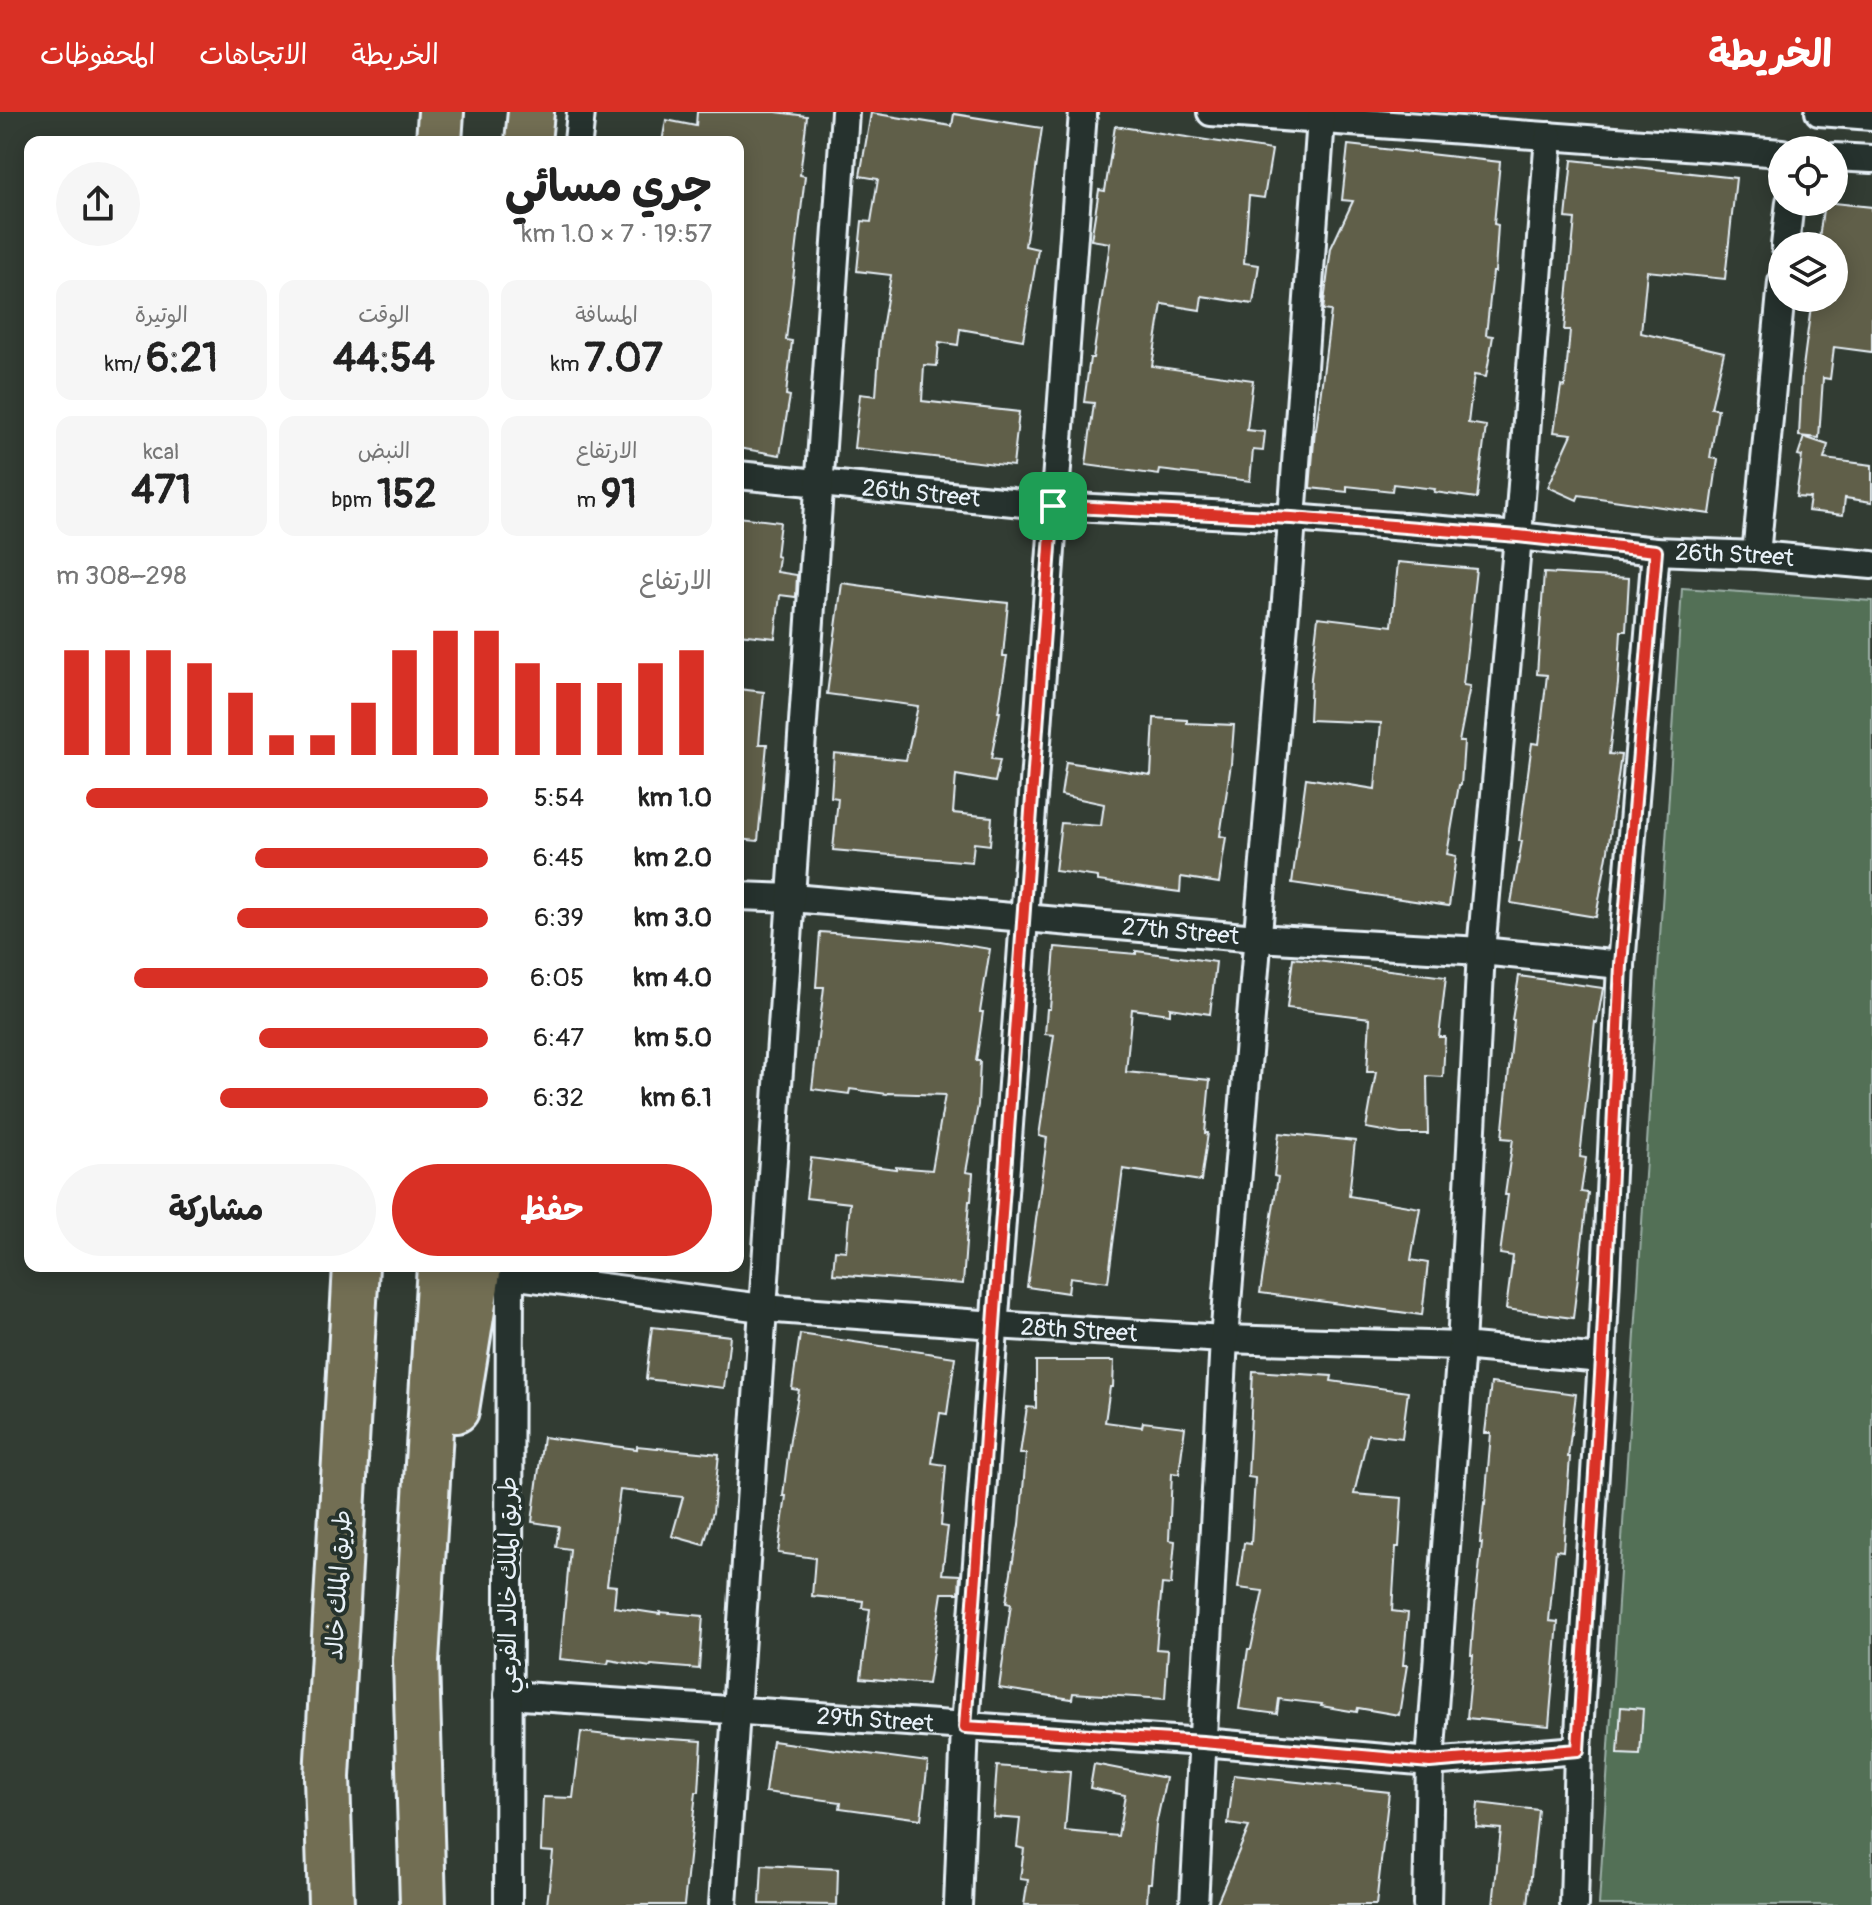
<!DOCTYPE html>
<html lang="ar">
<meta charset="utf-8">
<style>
body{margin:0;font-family:Pangolin,"Playpen Sans Arabic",sans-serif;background:#f6f6f6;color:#222;direction:rtl;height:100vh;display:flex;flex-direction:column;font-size:30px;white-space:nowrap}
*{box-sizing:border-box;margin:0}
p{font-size:26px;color:#767676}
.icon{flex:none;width:44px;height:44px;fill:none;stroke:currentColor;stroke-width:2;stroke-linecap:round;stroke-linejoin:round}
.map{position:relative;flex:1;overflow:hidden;direction:ltr}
.panel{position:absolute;left:24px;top:24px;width:720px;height:1136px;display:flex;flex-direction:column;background:#fff;border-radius:16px;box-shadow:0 4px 20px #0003;direction:rtl}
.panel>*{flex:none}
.tools{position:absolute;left:1768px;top:24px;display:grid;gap:16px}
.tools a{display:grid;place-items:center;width:80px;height:80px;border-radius:50%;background:#fff;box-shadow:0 4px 20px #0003;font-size:40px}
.pin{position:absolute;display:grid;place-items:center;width:68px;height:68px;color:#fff;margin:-34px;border-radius:16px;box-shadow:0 4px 12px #0006}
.round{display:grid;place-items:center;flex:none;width:84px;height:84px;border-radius:42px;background:#f6f6f6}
.headline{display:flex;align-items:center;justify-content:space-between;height:136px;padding:0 32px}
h1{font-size:44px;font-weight:700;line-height:60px}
.metrics{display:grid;grid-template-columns:repeat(3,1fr);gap:12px;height:136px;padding:8px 32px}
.metrics div{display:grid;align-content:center;border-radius:16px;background:#f6f6f6;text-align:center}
.metrics b{font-size:40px;font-weight:700}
.metrics small{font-size:22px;font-weight:400}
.metrics p{font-size:22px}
.chart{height:224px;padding:16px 32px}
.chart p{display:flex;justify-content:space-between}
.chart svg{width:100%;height:144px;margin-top:8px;stroke:#d93025;stroke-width:6}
.button{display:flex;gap:16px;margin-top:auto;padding:16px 32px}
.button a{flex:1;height:92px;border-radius:48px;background:#d93025;color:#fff;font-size:32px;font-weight:700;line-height:92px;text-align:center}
.button a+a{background:#f6f6f6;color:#222}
ul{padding:0 32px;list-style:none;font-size:26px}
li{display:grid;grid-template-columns:128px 96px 1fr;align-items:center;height:60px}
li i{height:20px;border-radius:10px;background:#d93025}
header{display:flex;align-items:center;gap:48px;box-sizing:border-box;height:112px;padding:0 40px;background:#d93025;color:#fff}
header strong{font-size:38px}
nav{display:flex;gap:44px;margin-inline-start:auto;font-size:28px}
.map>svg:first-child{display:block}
.green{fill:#527057;stroke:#9db0a8;stroke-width:2}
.building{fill:#605e4a;stroke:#e8f1f8;stroke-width:2}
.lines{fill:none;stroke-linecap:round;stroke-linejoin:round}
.street-casing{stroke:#e8f1f8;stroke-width:32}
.highway-casing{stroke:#e8f1f8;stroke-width:50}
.street{stroke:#26332d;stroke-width:26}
.highway{stroke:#726e52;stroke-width:44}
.route-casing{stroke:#fff;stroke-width:16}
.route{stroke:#d93025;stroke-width:10}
.labels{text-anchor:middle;stroke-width:8;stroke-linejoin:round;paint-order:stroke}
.street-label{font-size:24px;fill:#e8f1f8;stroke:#26332d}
</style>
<header>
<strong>الخريطة</strong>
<nav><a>الخريطة</a><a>الاتجاهات</a><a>المحفوظات</a></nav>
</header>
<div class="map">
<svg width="1872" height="1793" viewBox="0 0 1872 1793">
<rect width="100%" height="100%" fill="#323c33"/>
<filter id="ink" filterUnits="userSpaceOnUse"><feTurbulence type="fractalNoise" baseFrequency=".0125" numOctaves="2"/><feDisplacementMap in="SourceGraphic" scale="16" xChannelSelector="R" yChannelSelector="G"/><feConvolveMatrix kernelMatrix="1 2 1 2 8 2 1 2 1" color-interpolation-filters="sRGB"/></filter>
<g filter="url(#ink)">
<!-- green -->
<path class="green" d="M1682,476L1872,489V1793H1599Z"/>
<!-- building -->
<path class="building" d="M697,0H776L807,4L800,63L805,64L786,228L792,229L786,283L790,284L780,343L738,336V30H662L666,8L696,14Z
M871,1L952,14L954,2L1042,16L1025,134L1038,137L1023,228L960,217L958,233L939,230L937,254L924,253L922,289L1019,300L1013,354L854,336L860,282L876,284L880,229L891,163L857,159L862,109L871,110L878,67L860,64Z
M1115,14L1272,38L1264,86L1249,84L1244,151L1259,153L1253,192L1202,184L1200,198L1162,192L1152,254L1253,268L1247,318L1265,320L1263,339L1253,338L1250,369L1160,358L1159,363L1086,353L1094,291L1084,290L1090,246H1093L1110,131L1091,128L1099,78L1105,79Z
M1348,33L1500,50L1494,112L1498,113L1495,160H1493L1486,223L1493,224L1486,265L1474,263L1468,311L1486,314L1477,386L1434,380L1435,377L1393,372L1392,379L1347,374V380L1310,376L1315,318H1316L1331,199L1323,198L1331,136L1353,89L1342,88Z
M1572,48L1736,66L1725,167L1647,159L1641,221L1724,240L1711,296L1718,297L1710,346L1718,347L1710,402L1579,383L1577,388L1548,375L1572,322L1554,320L1561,274L1565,275L1570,218H1564L1575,107L1566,106Z
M1824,90L1872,95V240L1834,235L1830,267L1823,266L1819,326L1799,324L1802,263L1812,186H1834V134H1818Z
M1804,325L1828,333L1824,347L1872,353V390L1845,386L1843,403L1808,399L1810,386L1796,385L1802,344L1798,343Z
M738,405L780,410L776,444L779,445L777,460L797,463L796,485L780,483L775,526L738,522Z
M1398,450L1476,457L1463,573L1470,574L1459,630H1464L1461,673H1459L1447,742L1456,744L1449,794L1292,771L1306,666L1375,677L1381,611L1309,608L1311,566L1318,505L1392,514Z
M1544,461L1629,466L1626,519H1621L1618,572L1609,642L1621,643L1608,738L1596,805L1511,791L1522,729H1519L1532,631L1539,632L1547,563L1537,562Z
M842,471L929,483L1008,491L1003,544H1007L998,600H1000L991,647L1000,648L995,670L956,663L953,701L992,705L990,733L974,731L972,750L833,738L838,686L831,685L834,641L906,648L918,594L827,582Z
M738,577L764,580L759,632H767L758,729L738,727Z
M1154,606L1187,608V611L1234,613L1231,652L1220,724L1226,725L1219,771L1181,765L1180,780L1098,769V765L1055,759L1061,711L1101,714L1104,692L1061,683L1066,650L1151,663Z
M820,820L940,829L990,837L980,900H983L976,949H980L978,993L966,1060L973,1061L971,1089H969L963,1172L833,1162L835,1138L846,1139L850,1091L806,1086L811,1046L896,1057V1055L932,1058L945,983L888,981L887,982L850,977L849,982L812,977L824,875H816Z
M1055,835L1136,842V839L1216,850L1210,902L1170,896V902L1132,897L1126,960L1210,968L1205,1021H1208L1201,1069L1123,1057L1108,1170L1070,1165L1068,1181L1027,1175L1047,1026L1039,1024L1054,923L1045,922L1047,897H1050Z
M1293,846L1446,865L1439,925H1445L1443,965L1427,964L1428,1022H1401L1366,1016L1376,960H1367L1370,906L1287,896Z
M1519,864L1603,876L1597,911L1595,910L1580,1045L1586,1046L1581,1080L1588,1081L1573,1206L1506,1197L1513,1144L1500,1142L1508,1083H1505L1513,1027L1502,1026L1514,908H1512Z
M1279,1021L1355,1029L1349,1084L1420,1096L1411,1148L1428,1151L1422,1203L1260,1181L1278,1065L1274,1064Z
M652,1215L730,1224L724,1276L646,1267Z
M800,1222L955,1245L947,1302L940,1301L932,1351L946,1353L941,1414L948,1415L942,1462L960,1463L959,1481H942L928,1572L861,1566L870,1497L862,1496L863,1489L812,1484L815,1446L778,1441L786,1384H783L790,1327L799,1278L792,1277Z
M1036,1249H1114L1113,1275H1110L1105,1310L1142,1315L1143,1310L1185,1315L1179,1362L1172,1361L1169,1428L1175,1429L1171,1473L1162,1472L1156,1537L1168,1538L1165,1587L1073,1581L1072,1587L999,1576L1011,1492L1006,1491L1019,1412L1020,1413L1026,1342H1020L1027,1295L1036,1296Z
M1253,1259L1332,1264L1331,1269L1408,1280L1402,1326L1368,1322L1354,1382L1402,1386L1399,1435H1396L1392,1499L1408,1501L1403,1553H1407L1399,1603L1358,1596L1357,1600L1321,1594L1322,1592L1279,1587L1277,1602L1239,1597L1248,1537H1251L1263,1479L1238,1476L1244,1431L1251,1432L1255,1366L1248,1365Z
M1491,1271L1576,1282L1568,1345H1570L1563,1439L1556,1438L1549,1509L1558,1510L1549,1614L1467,1606L1473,1543H1471L1474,1503L1482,1431H1480L1484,1391L1485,1392L1491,1321H1485Z
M543,1325L637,1337V1334L719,1342L713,1400L704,1433L672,1424L683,1385L620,1378L607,1473L616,1474L614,1495L660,1502V1500L703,1504L699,1557L651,1553L650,1555L609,1548L608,1552L560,1547L570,1437L556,1435L559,1414L532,1410Z
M1621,1595L1643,1597L1640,1643L1618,1642Z
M581,1620L624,1625V1624L702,1629L699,1680H696L684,1793H547L553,1740L541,1739L543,1685L573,1686Z
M772,1629L928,1650L921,1707L840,1696L841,1690L765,1680Z
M1094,1652L1166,1666L1156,1713L1151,1771H1148L1147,1793H1024L1028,1768L1020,1767L1024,1737L1017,1735L1020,1707L993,1705L997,1654L1070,1660L1065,1719L1118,1724L1125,1683L1090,1676Z
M1234,1663L1389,1680L1376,1793H1216L1249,1715L1228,1712Z
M1478,1691L1538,1698L1528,1793H1493L1501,1717L1476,1715Z
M762,1753L838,1757L837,1793L760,1792Z"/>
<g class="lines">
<defs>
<g id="street">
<path d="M1211,0L1782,41"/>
<path d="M1819,0L1872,4"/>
<path d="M578,30L581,0"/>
<path d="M1834,45L1872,47"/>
<path d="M1785,134L1790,90"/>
<path id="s1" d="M738,363L1053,394L1292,406L1518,424L1656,439L1756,443L1872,453"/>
<path d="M1756,443L1782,170"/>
<path id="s2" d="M738,784L792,786L1257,826L1481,839L1621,853"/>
<path id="s3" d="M510,1163L762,1196L995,1213L1224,1227L1461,1234L1602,1247"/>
<path id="s4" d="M508,1583L1203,1630L1430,1650L1578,1638"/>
<path d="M508,1793L510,1154"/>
<path d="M723,1793C762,1195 804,598 845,0"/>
<path d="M958,1793L965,1615L1083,0"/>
<path d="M1194,1793L1224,1227L1287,476L1321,7"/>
<path d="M1427,1793L1430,1650L1461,1234L1481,839L1518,424L1549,24"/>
<path d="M1574,1793L1578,1638L1602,1247L1621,853L1656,439"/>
</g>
<path id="highway" d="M439,30L441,0
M528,30L531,0
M456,1298L479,1154
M331,1793L327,1665L356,1154
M423,1793L416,1549L440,1154"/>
</defs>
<!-- street casing -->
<use href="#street" class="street-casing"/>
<!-- highway casing -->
<use href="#highway" class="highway-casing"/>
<!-- street -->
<use href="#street" class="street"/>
<!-- highway -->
<use href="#highway" class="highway"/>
</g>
</g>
<g class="lines" filter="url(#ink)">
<defs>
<path id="route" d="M1053,394L1292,406L1518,424L1656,439L1621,853L1602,1247L1578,1638L1430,1650L1203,1630L965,1615Z"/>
</defs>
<!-- route casing -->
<use href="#route" class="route-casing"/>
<!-- route -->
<use href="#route" class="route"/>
</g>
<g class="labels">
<!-- street labels -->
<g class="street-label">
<text dy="8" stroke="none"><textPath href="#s1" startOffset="184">26th Street</textPath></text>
<text dy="8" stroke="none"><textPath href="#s1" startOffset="1000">26th Street</textPath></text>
<text dy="8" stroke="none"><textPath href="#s2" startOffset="444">27th Street</textPath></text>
<text dy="8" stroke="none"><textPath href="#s3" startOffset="572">28th Street</textPath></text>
<text transform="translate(338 1473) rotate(-87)" y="8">طريق الملك خالد</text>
<text transform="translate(508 1473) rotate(-90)" y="8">طريق الملك خالد الفرعي</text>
<text dy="8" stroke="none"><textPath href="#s4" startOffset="368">29th Street</textPath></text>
</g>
</g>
</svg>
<div class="tools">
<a><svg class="icon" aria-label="locate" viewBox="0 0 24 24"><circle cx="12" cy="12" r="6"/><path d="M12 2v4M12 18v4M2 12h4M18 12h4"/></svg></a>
<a><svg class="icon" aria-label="layers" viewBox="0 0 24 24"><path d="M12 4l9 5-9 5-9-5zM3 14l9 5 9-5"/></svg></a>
</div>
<div class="pin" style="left:1053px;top:394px;background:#1e9e55"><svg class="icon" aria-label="arrive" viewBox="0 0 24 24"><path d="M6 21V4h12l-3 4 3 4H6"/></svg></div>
<section class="panel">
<div class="headline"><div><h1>جري مسائي</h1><p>19:57 · 7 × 1.0 km</p></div><a class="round"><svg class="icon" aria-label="share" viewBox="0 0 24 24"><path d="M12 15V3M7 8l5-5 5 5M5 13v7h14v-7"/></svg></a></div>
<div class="metrics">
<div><p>المسافة</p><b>7.07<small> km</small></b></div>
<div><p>الوقت</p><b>44:54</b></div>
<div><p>الوتيرة</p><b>6:21<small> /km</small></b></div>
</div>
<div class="metrics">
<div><p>الارتفاع</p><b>91<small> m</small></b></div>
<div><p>النبض</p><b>152<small> bpm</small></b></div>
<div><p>kcal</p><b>471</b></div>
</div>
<div class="chart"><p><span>الارتفاع</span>298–308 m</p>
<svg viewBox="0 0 160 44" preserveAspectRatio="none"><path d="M5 44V12M15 44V12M25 44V12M35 44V16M45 44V25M55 44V38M65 44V38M75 44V28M85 44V12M95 44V6M105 44V6M115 44V16M125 44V22M135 44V22M145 44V16M155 44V12"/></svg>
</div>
<ul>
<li><b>1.0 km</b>5:54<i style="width:93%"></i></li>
<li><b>2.0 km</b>6:45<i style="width:54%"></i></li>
<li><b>3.0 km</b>6:39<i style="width:58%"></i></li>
<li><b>4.0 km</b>6:05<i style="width:82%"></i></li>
<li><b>5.0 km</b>6:47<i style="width:53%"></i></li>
<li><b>6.1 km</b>6:32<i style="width:62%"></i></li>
</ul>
<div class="button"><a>حفظ</a><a>مشاركة</a></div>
</section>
</div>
